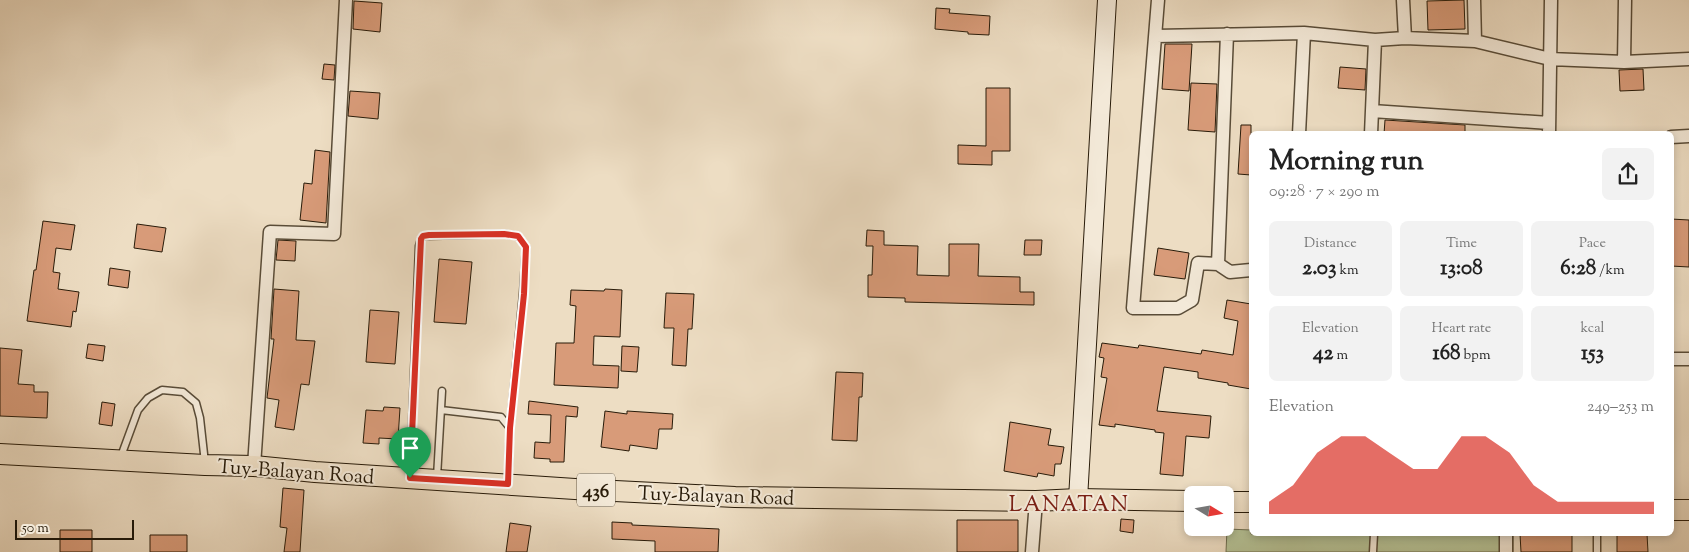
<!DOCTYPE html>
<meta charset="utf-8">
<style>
body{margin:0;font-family:"Sorts Mill Goudy",serif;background:#f2f2f2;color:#222;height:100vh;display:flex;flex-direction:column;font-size:19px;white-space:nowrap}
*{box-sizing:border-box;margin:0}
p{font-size:16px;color:#767676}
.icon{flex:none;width:28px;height:28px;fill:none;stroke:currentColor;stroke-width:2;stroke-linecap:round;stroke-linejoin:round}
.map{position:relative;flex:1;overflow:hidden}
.drawer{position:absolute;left:1249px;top:131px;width:425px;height:405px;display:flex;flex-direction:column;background:#fff;border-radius:8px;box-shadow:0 2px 8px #0003}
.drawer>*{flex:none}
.needle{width:32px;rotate:101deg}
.fabs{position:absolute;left:1184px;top:486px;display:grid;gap:10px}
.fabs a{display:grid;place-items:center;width:50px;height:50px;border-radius:8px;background:#fff;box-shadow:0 2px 8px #0003;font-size:25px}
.scale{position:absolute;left:15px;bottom:12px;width:119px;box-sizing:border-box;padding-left:5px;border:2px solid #281b09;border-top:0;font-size:14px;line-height:18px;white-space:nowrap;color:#281b09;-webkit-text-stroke:4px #f3e9d8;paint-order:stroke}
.pin{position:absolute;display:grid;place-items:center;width:42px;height:42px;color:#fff;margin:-51px -21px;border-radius:50% 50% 50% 0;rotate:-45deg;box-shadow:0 0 5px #0007}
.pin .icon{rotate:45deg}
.round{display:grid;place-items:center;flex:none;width:52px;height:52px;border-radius:8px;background:#f2f2f2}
.summary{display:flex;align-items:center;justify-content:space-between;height:85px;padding:0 20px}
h1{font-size:28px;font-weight:800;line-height:38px}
.figures{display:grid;grid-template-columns:repeat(3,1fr);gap:8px;height:85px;padding:5px 20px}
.figures div{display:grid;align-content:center;border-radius:8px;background:#f2f2f2;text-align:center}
.figures b{font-size:21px;font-weight:800}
.figures small{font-size:14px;font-weight:400}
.figures p{font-size:14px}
.chart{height:140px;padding:10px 20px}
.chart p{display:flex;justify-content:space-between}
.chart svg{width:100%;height:90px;margin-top:5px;fill:#d93025;opacity:.7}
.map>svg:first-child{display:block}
.green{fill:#b5c296;stroke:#6e6e50}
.building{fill:#d89b79;stroke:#281b09}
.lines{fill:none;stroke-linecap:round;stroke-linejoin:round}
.lane-casing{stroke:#594c38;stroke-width:9}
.street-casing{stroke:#594c38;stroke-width:15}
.secondary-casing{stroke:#281b09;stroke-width:20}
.primary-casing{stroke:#281b09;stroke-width:22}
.lane{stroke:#f3e9d8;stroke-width:6}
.street{stroke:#f3e9d8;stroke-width:12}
.secondary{stroke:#f3e9d8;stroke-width:18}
.primary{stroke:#edddc3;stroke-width:20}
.route-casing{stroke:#fff;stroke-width:10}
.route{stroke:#d93025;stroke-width:6}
.labels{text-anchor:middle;stroke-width:4;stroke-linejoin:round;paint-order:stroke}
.shield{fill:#f3e9d8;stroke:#655947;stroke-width:1}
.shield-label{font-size:19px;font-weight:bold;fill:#281b09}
.street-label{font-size:20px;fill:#281b09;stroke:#f3e9d8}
.quarter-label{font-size:22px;letter-spacing:1px;fill:#7a1f14;stroke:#f3e9d8}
</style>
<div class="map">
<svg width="1689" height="552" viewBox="0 0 1689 552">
<rect width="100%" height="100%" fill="#edddc3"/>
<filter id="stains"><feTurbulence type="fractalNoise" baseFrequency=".004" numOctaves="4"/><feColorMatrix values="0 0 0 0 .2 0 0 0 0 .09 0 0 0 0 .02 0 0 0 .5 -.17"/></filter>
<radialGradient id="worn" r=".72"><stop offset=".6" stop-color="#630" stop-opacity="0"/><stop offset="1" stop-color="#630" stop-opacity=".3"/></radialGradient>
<!-- green -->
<path class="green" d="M1227,529L1251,530V534H1424L1513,536V552H1226Z"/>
<!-- building -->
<path class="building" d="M1464,0L1465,29L1428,30L1427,1Z
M354,1L382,3L380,32L353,29Z
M936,8L950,9L949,13L990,16L989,35L968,34V32L935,29Z
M1165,44H1192L1189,91L1162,89Z
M324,64L335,65L334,80L322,79Z
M1340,67L1366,69L1365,90L1338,88Z
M1643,69L1644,90L1620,91L1619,70Z
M1191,83L1217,84L1215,132L1188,130Z
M986,88H1010V151H992V165L958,164V145L986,146Z
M350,91L380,93L378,119L348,116Z
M1385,120L1465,125V134H1384Z
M1241,125H1251V175L1238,174Z
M315,150L330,152L326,223L300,220L304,183L312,184Z
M1671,219L1689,220V267L1671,266Z
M43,221L75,225L71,250L56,248L53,272L60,273L58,289L79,292L76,312L73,311L71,327L27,321L34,270H36Z
M137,224L166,228L162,252L134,248Z
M867,230L884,231V245L918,246L917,275L949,276V244H979L978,276L1020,277V292H1034V305L905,302V298L868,297V275H872L873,246H866Z
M278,240L296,241L295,261L276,260Z
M1025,240H1042L1041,255H1024Z
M1158,248L1189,253L1185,279L1154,275Z
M439,259L472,262L466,324L434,322Z
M110,268L130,271L128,288L108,285Z
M274,289L299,291L296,340L315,341L309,385L301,384L294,430L275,427L279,400L267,398L274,339H271Z
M605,289L622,290L620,337L594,336L593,365L619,366L618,388L554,385L556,343H574L576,306L570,305L571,290L604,291Z
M666,293L694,294L692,329H688L686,366L672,365L674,328H664Z
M1227,300L1251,304V389L1228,385V383L1198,378V372L1164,367L1157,411L1211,416L1209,438L1186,436L1183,476L1160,474L1164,433L1155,432V430L1115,424V427L1099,425L1107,378L1101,377L1104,358L1099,357L1102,343L1138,348L1139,345L1201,354L1202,350L1233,355L1238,321L1224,318Z
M370,310L399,312L395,364L366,362Z
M88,344L105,346L103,361L86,358Z
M622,346L639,347L637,372L621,371Z
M0,348L22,350L18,384L34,385V392H48L47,418L0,416Z
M836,372L863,373L862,397H859L857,441L832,440Z
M529,401L578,407L577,417L566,416L564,462H550V459L534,458L535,442L550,443L551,415L528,414Z
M102,402L115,404L112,426L99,424Z
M384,407L400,408L398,439L379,438V444L363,443L366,410L383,411Z
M605,411L627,414V411L673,414L672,429H659L657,449L630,445L629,451L601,447Z
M1010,422L1051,429L1048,445L1064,447L1061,464H1055L1054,476L1038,473L1037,477L1004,471Z
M283,488L304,490L300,552H284L287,528L280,527Z
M1121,519L1134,520L1133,533L1120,531Z
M957,520H1018V552H957Z
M612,522L632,523V525L719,529L718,552H655V541L612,539Z
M510,523L531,526L527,552H506Z
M60,530H92V552H60Z
M1520,534H1572V552H1521Z
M1617,534H1647L1648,552H1617Z
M150,535H187V552H150Z"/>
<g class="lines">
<defs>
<path id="lane" d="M441,410L501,417L510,428L508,482
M120,459L138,410L148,398L162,390L183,392L196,403L200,418L205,463
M410,476L419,246L421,239L423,236L504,234L518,236L526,247L523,294L510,428
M437,477L442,391
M1597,534V552
M1373,552L1374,534"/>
<path id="street" d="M1158,0L1133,308H1178L1192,300L1198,263L1218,264
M1403,0L1405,38
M1474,0L1475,41
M1227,34L1218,264L1230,272L1251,270
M1156,36L1304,33L1375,40L1405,38L1475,41L1550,59L1624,62L1689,59
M1624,62L1625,0
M1372,111L1549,123
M1299,134L1304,33
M1371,134L1375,40
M1549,134L1551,0
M1671,137L1689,136
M1671,359H1689
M254,466L270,232L334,234L346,0
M1506,534V552
M1032,552L1036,501"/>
<path id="secondary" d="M1078,499L1107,0"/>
<path id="primary" d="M0,454L205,465L254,466L315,472L575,489L735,497L1036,501L1078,499L1192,501
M1225,502H1251
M1671,510H1689"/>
</defs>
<!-- lane casing -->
<use href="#lane" class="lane-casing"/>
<!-- street casing -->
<use href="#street" class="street-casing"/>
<!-- secondary casing -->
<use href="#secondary" class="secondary-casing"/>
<!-- primary casing -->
<use href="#primary" class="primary-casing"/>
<!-- lane -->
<use href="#lane" class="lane"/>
<!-- street -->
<use href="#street" class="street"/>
<!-- secondary -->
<use href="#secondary" class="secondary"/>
<!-- primary -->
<use href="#primary" class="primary"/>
</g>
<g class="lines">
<defs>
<path id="route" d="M504,234L518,236L526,247L524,294L510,428L508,484L410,478L421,239L423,236L429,235Z"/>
</defs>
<!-- route casing -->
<use href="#route" class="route-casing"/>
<!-- route -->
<use href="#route" class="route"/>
</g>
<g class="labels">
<!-- shield labels -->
<rect class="shield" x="577" y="473.5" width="38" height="33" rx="4"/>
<g class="shield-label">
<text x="596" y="497">436</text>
</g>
<!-- street labels -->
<g class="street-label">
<text transform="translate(296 471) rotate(4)" y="7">Tuy-Balayan Road</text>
<text transform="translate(716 495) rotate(2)" y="7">Tuy-Balayan Road</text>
</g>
<!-- quarter labels -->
<g class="quarter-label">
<text x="1069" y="511">LANATAN</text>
</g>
</g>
<rect width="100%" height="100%" filter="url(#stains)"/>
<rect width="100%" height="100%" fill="url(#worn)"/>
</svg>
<div class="fabs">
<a><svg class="needle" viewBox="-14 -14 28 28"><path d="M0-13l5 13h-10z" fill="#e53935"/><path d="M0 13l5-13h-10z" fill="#767676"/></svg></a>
</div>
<div class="scale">50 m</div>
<div class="pin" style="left:410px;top:478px;background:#1e9e55"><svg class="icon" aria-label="arrive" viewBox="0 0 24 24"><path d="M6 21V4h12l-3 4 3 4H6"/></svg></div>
<section class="drawer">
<div class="summary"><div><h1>Morning run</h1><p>09:28 · 7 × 290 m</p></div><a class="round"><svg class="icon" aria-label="share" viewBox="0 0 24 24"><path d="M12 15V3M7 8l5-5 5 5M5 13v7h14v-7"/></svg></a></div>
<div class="figures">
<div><p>Distance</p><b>2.03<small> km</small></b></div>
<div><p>Time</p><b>13:08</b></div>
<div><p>Pace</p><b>6:28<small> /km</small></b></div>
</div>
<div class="figures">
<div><p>Elevation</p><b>42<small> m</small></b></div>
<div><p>Heart rate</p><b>168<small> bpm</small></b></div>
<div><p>kcal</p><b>153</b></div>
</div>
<div class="chart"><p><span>Elevation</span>249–253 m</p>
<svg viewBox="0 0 160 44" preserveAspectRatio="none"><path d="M0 44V38L10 30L20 14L30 6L40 6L50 14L60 22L70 22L80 6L90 6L100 14L110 30L120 38L130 38L140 38L150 38L160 38V44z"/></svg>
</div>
</section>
</div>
